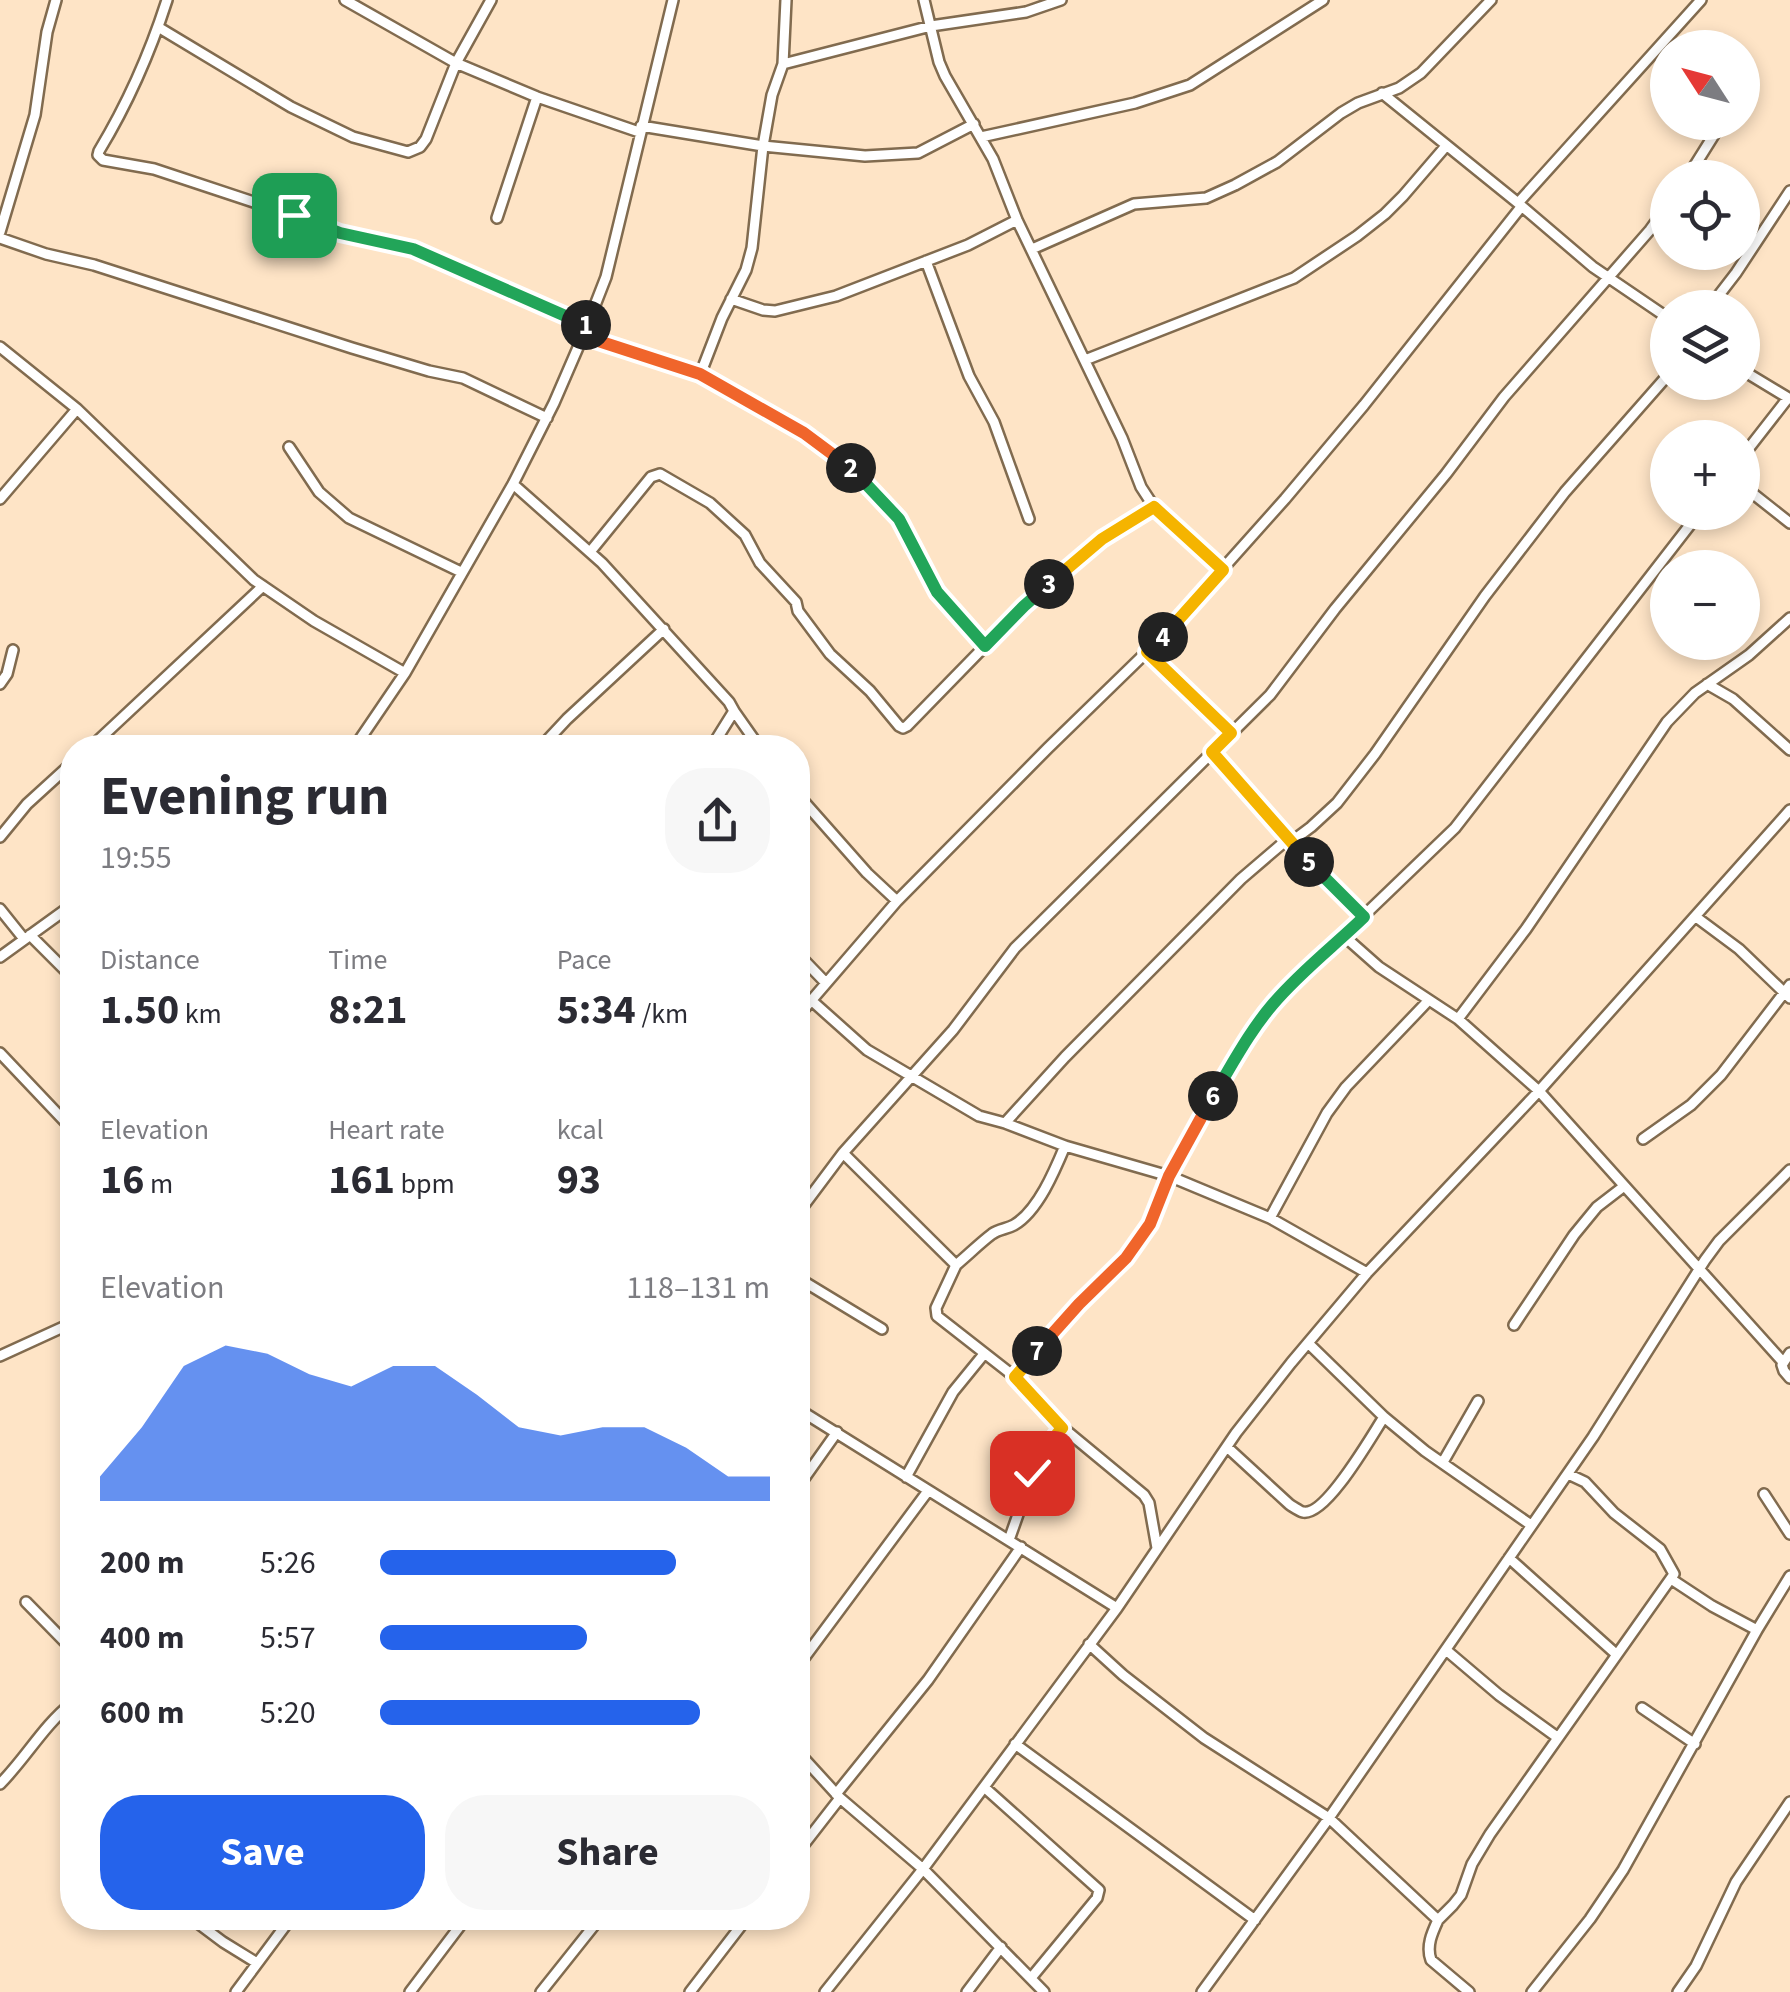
<!DOCTYPE html>
<meta charset="utf-8">
<style>
body{margin:0;font-family:"Source Sans 3",sans-serif;background:#f7f7f7;color:#2b2b33;height:100vh;display:flex;flex-direction:column;font-size:38px;white-space:nowrap}
*{box-sizing:border-box;margin:0}
p{font-size:32px;color:#7c7c81}
.icon{flex:none;width:55px;height:55px;fill:none;stroke:currentColor;stroke-width:2;stroke-linecap:round;stroke-linejoin:round}
.map{position:relative;flex:1;overflow:hidden}
.panel{position:absolute;left:60px;top:735px;width:750px;height:1195px;display:flex;flex-direction:column;background:#fff;border-radius:40px;box-shadow:0 5px 15px #0003}
.panel>*{flex:none}
.needle{width:65px;rotate:306deg}
.controls{position:absolute;left:1650px;top:30px;display:grid;gap:20px}
.controls a{display:grid;place-items:center;width:110px;height:110px;border-radius:50%;background:#fff;box-shadow:0 5px 15px #0003;font-size:50px}
.pin{position:absolute;display:grid;place-items:center;width:85px;height:85px;color:#fff;margin:-42px;border-radius:20px;box-shadow:0 5px 15px #0006}
.km{position:absolute;width:50px;height:50px;margin:-25px;border-radius:50%;background:#222;color:#fff;font-size:28px;line-height:50px;text-align:center}
.round{display:grid;place-items:center;flex:none;width:105px;height:105px;border-radius:40px;background:#f7f7f7}
.head{display:flex;align-items:center;justify-content:space-between;height:170px;padding:0 40px}
h1{font-size:55px;font-weight:700;line-height:75px}
.metrics{display:grid;grid-template-columns:repeat(3,1fr);gap:15px;height:170px;padding:10px 40px}
.metrics div{display:grid;align-content:center}
.metrics b{font-size:42px;font-weight:700}
.metrics small{font-size:28px;font-weight:400}
.metrics p{font-size:28px}
.chart{height:280px;padding:20px 40px}
.chart p{display:flex;justify-content:space-between}
.chart svg{width:100%;height:180px;margin-top:10px;fill:#2563eb;opacity:.7}
.button{display:flex;gap:20px;margin-top:auto;padding:20px 40px}
.button a{flex:1;height:115px;border-radius:40px;background:#2563eb;color:#fff;font-size:40px;font-weight:700;line-height:115px;text-align:center}
.button a+a{background:#f7f7f7;color:#2b2b33}
ul{padding:0 40px;list-style:none;font-size:32px}
li{display:grid;grid-template-columns:160px 120px 1fr;align-items:center;height:75px}
li i{height:25px;border-radius:12px;background:#2563eb}
.map>svg:first-child{display:block}
.lines{fill:none;stroke-linecap:round;stroke-linejoin:round}
.street-casing{stroke:#816b4f;stroke-width:14}
.street{stroke:#fff;stroke-width:9}
.split-1-casing{stroke:#fff;stroke-width:20}
.split-2-casing{stroke:#fff;stroke-width:20}
.split-3-casing{stroke:#fff;stroke-width:20}
.split-4-casing{stroke:#fff;stroke-width:20}
.split-5-casing{stroke:#fff;stroke-width:20}
.split-6-casing{stroke:#fff;stroke-width:20}
.split-7-casing{stroke:#fff;stroke-width:20}
.split-8-casing{stroke:#fff;stroke-width:20}
.split-1{stroke:#22a559;stroke-width:12}
.split-2{stroke:#f0652b;stroke-width:12}
.split-3{stroke:#22a559;stroke-width:12}
.split-4{stroke:#f5b400;stroke-width:12}
.split-5{stroke:#f5b400;stroke-width:12}
.split-6{stroke:#22a559;stroke-width:12}
.split-7{stroke:#f0652b;stroke-width:12}
.split-8{stroke:#f5b400;stroke-width:12}
</style>
<div class="map">
<svg width="1790" height="1992" viewBox="0 0 1790 1992">
<rect width="100%" height="100%" fill="#fee4c6"/>
<g class="lines">
<defs>
<path id="street" d="M167,0C150,53 128,103 99,151L98,155L103,160L154,169L293,215L340,233L413,249L586,325
M345,0L456,63L537,97L639,132
M924,0L939,62L945,76L993,159L1017,220L1122,438L1141,487L1154,507L1223,569
M158,27L291,107L353,137L408,152L420,147L426,139L456,63L491,0
M783,64L931,26L1026,12L1061,0
M1382,93L1518,203
M641,126L763,146L865,156L918,153L974,124
M981,137L1135,103L1190,85L1323,0
M1687,178L1722,122
M497,218L537,97
M0,232L35,115L47,32L56,0
M0,238L46,254L94,265L352,348L429,371L463,378L547,418
M1032,249L1134,204L1206,198L1235,185L1277,162L1341,113L1358,103L1399,88L1421,73L1491,0
M926,261L969,376L994,422L1029,519
M731,299L763,310L775,311L836,296L968,245L1017,220
M1709,308L1736,273L1790,191
M1668,318L1593,267L1518,203L1701,0
M583,336L700,375L722,318L746,270L752,248L763,146L772,95L783,64L786,0
M0,347L77,409L254,580L314,621L405,673
M1085,360L1294,278L1357,236L1385,214L1403,196L1446,146
M1742,370L1790,399
M700,375L805,433L849,466L899,519L937,592L985,646
M289,447L319,492L349,518L461,572
M1742,457L1788,398
M513,484L602,563L729,702L734,711L711,748
M1742,485L1790,523
M0,499L77,409
M590,552L651,477L660,474L710,503L745,535L760,563L796,602L798,611L830,654L870,691L899,726L903,728L907,726L1024,606L1102,539L1154,507
M1147,652L1184,685L1231,733
M0,684L7,674L13,650
M1707,684L1733,699L1790,750
M734,711L760,748
M90,748L263,586
M354,748L405,673L513,484L554,403L583,336L606,277L673,0
M540,748L567,719L664,629
M1211,752L1288,841L1364,917
M798,795L867,873L897,901
M0,837L27,804L72,763
M0,909L24,939
M1696,917L1739,949L1790,998
M30,935L72,977
M1344,936L1379,967L1458,1019L1539,1091L1783,1362
M798,954L826,983
M0,957L72,905
M811,1000L867,1050L979,1116L1005,1123L1065,1146L1169,1176L1270,1218L1367,1273
M798,1016L897,901L1048,748L1160,639L1285,499L1364,405L1521,207
M1458,1019L1526,929L1667,722L1695,693L1749,655L1790,618
M0,1053L72,1129
M1005,1123L1065,1057L1241,879L1283,843L1295,839L1311,827L1337,803L1375,754L1485,596L1565,492L1668,375
M1643,1139L1691,1105L1721,1075L1790,985
M843,1153L956,1265L936,1308L937,1316L1015,1377L1063,1428L1144,1495L1149,1503L1157,1548
M798,1213L843,1153L953,1030L1015,948L1270,695L1335,609L1446,474L1504,397L1650,230L1668,205
M1270,1218L1327,1113L1346,1087L1428,1001
M956,1265C968,1255 980,1243 992,1234C999,1229 1007,1229 1014,1225C1038,1211 1055,1170 1065,1146
M798,1278L882,1329
M1514,1325L1574,1235L1597,1207L1623,1187
M1309,1344L1384,1417L1425,1451L1531,1525
M1790,1353L1782,1365L1784,1371L1790,1378
M0,1356L72,1323
M1015,1377L1079,1304L1126,1258L1150,1223L1169,1176L1203,1113L1254,1029L1273,1003L1455,828L1700,512
M798,1409L1117,1608
M1227,1447L1289,1504C1290,1505 1301,1512 1303,1512C1326,1517 1372,1435 1384,1417
M1443,1462L1478,1401
M906,1477L953,1392L984,1354
M798,1487L837,1432
M1764,1494L1790,1534
M1009,1540L1038,1458L1063,1428
M1509,1558L1616,1654
M1671,1579L1712,1606L1757,1630
M26,1602L72,1649
M1089,1644L1123,1675L1204,1738L1329,1818L1438,1920C1432,1933 1426,1946 1431,1960L1469,1992
M1446,1650L1499,1695L1557,1737
M798,1666L928,1491
M1642,1708L1695,1744
M1015,1744L1255,1920
M798,1752L840,1798L923,1869L1044,1992
M0,1784C26,1758 43,1726 72,1703
M984,1787L1099,1890L1097,1898L1031,1978
M836,1794L928,1680L1021,1547
M798,1852L840,1798
M191,1918L223,1942L257,1963
M1438,1920L1453,1905L1461,1895L1472,1864L1490,1834L1674,1574L1660,1549L1614,1513L1585,1482L1568,1474
M236,1992L291,1918
M410,1992L466,1918
M541,1992L600,1918
M690,1992L747,1918
M825,1992L923,1869L1117,1608L1236,1433L1291,1363L1367,1273L1539,1091L1790,810
M967,1992L1001,1947
M1202,1992L1329,1818L1593,1437L1705,1260L1719,1241L1790,1170
M1532,1992L1590,1919L1623,1870L1757,1630L1790,1576
M1678,1992L1696,1966L1736,1882L1790,1802"/>
</defs>
<!-- street casing -->
<use href="#street" class="street-casing"/>
<!-- street -->
<use href="#street" class="street"/>
</g>
<g class="lines">
<defs>
<path id="split-1" d="M294,215L340,233L413,249L586,325"/>
<path id="split-2" d="M586,325L583,336L700,374L804,433L851,468"/>
<path id="split-3" d="M851,468L899,519L937,592L985,646L1024,606L1049,584"/>
<path id="split-4" d="M1049,584L1102,539L1154,507L1223,570L1163,637"/>
<path id="split-5" d="M1163,637L1147,652L1231,733L1212,752L1309,862"/>
<path id="split-6" d="M1213,1096C1232,1065 1249,1032 1273,1004C1300,972 1334,946 1364,917L1309,862"/>
<path id="split-7" d="M1037,1351L1079,1304L1126,1258L1150,1224L1169,1176L1213,1096"/>
<path id="split-8" d="M1032,1473L1038,1458L1062,1428L1015,1377L1037,1351"/>
</defs>
<!-- split-1 casing -->
<use href="#split-1" class="split-1-casing"/>
<!-- split-2 casing -->
<use href="#split-2" class="split-2-casing"/>
<!-- split-3 casing -->
<use href="#split-3" class="split-3-casing"/>
<!-- split-4 casing -->
<use href="#split-4" class="split-4-casing"/>
<!-- split-5 casing -->
<use href="#split-5" class="split-5-casing"/>
<!-- split-6 casing -->
<use href="#split-6" class="split-6-casing"/>
<!-- split-7 casing -->
<use href="#split-7" class="split-7-casing"/>
<!-- split-8 casing -->
<use href="#split-8" class="split-8-casing"/>
<!-- split-1 -->
<use href="#split-1" class="split-1"/>
<!-- split-2 -->
<use href="#split-2" class="split-2"/>
<!-- split-3 -->
<use href="#split-3" class="split-3"/>
<!-- split-4 -->
<use href="#split-4" class="split-4"/>
<!-- split-5 -->
<use href="#split-5" class="split-5"/>
<!-- split-6 -->
<use href="#split-6" class="split-6"/>
<!-- split-7 -->
<use href="#split-7" class="split-7"/>
<!-- split-8 -->
<use href="#split-8" class="split-8"/>
</g>
</svg>
<div class="controls">
<a><svg class="needle" viewBox="-14 -14 28 28"><path d="M0-13l5 13h-10z" fill="#e53935"/><path d="M0 13l5-13h-10z" fill="#7c7c81"/></svg></a>
<a><svg class="icon" aria-label="locate" viewBox="0 0 24 24"><circle cx="12" cy="12" r="6"/><path d="M12 2v4M12 18v4M2 12h4M18 12h4"/></svg></a>
<a><svg class="icon" aria-label="layers" viewBox="0 0 24 24"><path d="M12 4l9 5-9 5-9-5zM3 14l9 5 9-5"/></svg></a>
<a>+</a>
<a>−</a>
</div>
<div class="pin" style="left:294px;top:215px;background:#1e9e55"><svg class="icon" aria-label="arrive" viewBox="0 0 24 24"><path d="M6 21V4h12l-3 4 3 4H6"/></svg></div>
<div class="pin" style="left:1032px;top:1473px;background:#d93025"><svg class="icon" aria-label="check" viewBox="0 0 24 24"><path d="M5 12l5 5 9-10"/></svg></div>
<b class="km" style="left:586px;top:325px">1</b>
<b class="km" style="left:851px;top:468px">2</b>
<b class="km" style="left:1049px;top:584px">3</b>
<b class="km" style="left:1163px;top:637px">4</b>
<b class="km" style="left:1309px;top:862px">5</b>
<b class="km" style="left:1213px;top:1096px">6</b>
<b class="km" style="left:1037px;top:1351px">7</b>
<section class="panel">
<div class="head"><div><h1>Evening run</h1><p>19:55</p></div><a class="round"><svg class="icon" aria-label="share" viewBox="0 0 24 24"><path d="M12 15V3M7 8l5-5 5 5M5 13v7h14v-7"/></svg></a></div>
<div class="metrics">
<div><p>Distance</p><b>1.50<small> km</small></b></div>
<div><p>Time</p><b>8:21</b></div>
<div><p>Pace</p><b>5:34<small> /km</small></b></div>
</div>
<div class="metrics">
<div><p>Elevation</p><b>16<small> m</small></b></div>
<div><p>Heart rate</p><b>161<small> bpm</small></b></div>
<div><p>kcal</p><b>93</b></div>
</div>
<div class="chart"><p><span>Elevation</span>118–131 m</p>
<svg viewBox="0 0 160 44" preserveAspectRatio="none"><path d="M0 44V38L10 26L20 11L30 6L40 8L50 13L60 16L70 11L80 11L90 18L100 26L110 28L120 26L130 26L140 31L150 38L160 38V44z"/></svg>
</div>
<ul>
<li><b>200 m</b>5:26<i style="width:76%"></i></li>
<li><b>400 m</b>5:57<i style="width:53%"></i></li>
<li><b>600 m</b>5:20<i style="width:82%"></i></li>
</ul>
<div class="button"><a>Save</a><a>Share</a></div>
</section>
</div>
